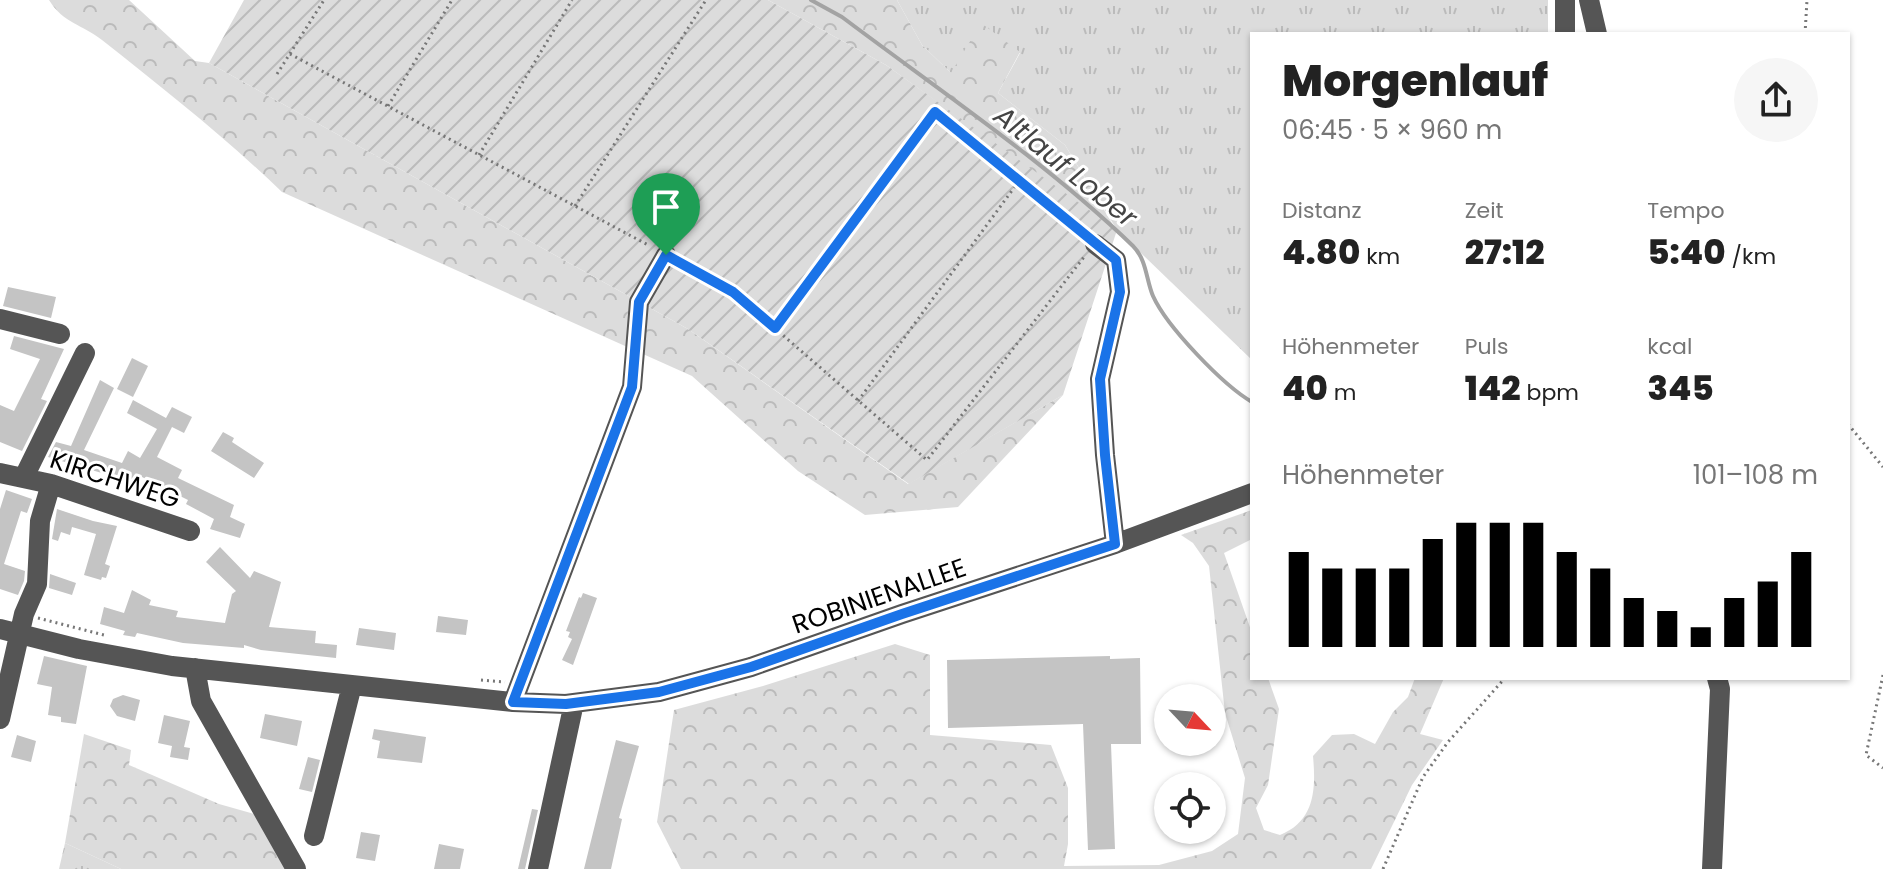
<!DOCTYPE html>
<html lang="de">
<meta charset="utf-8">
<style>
body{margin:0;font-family:Poppins,sans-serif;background:#f6f6f6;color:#222;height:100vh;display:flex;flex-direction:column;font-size:30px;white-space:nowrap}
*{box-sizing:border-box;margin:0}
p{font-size:26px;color:#767676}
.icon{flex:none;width:44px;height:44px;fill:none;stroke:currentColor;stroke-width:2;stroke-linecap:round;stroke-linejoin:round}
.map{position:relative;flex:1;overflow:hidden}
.side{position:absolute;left:1250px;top:32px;width:600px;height:648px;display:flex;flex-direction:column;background:#fff;border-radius:0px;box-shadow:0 2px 6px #0004}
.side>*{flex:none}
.needle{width:52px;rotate:116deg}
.fabs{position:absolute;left:1154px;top:684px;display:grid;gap:16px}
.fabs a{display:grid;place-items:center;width:72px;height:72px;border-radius:50%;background:#fff;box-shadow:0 2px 6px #0004;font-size:40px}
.pin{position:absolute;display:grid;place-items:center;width:68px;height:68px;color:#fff;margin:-82px -34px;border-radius:50% 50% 50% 0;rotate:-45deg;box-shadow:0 0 8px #0007}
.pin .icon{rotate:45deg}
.round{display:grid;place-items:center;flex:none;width:84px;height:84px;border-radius:42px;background:#f6f6f6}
.head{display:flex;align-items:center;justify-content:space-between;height:136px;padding:0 32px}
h1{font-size:44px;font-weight:800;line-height:60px}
.figures{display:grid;grid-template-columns:repeat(3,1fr);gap:12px;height:136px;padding:8px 32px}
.figures div{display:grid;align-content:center}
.figures b{font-size:34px;font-weight:800}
.figures small{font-size:22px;font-weight:400}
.figures p{font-size:22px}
.chart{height:224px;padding:16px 32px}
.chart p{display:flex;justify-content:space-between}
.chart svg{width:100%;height:144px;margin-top:8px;stroke:#000;stroke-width:6}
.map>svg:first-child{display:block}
.grass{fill:url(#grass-tufts)}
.forest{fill:url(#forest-crowns)}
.garden{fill:url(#garden-furrows)}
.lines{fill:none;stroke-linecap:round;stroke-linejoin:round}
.stream{stroke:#a3a3a3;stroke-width:4}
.building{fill:#c4c4c4}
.path{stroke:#777;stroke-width:3;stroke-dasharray:2 4;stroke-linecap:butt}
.minor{stroke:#555;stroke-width:20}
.route-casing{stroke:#fff;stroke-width:16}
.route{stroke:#1a73e8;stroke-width:10}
.labels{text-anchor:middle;stroke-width:6;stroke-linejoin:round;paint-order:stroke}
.street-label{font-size:26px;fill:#000;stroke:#fff}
.water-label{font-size:28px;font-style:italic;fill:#444;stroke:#fff}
</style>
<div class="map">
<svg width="1883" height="869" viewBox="0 0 1883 869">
<defs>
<pattern id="grass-tufts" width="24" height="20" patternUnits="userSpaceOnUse" patternTransform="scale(2)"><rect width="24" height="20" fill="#dcdcdc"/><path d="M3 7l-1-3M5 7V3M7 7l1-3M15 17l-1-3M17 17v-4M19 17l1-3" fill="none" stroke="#bbb"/></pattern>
<pattern id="forest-crowns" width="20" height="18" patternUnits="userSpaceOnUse" patternTransform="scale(2)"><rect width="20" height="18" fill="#dcdcdc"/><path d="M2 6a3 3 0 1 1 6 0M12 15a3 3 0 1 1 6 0" fill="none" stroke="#bbb"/></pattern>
<pattern id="garden-furrows" width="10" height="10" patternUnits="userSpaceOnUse" patternTransform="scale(2)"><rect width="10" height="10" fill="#dcdcdc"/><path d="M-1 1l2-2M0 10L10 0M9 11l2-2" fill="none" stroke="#bbb"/></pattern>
</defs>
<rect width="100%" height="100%" fill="#fff"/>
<!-- grass -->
<path class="grass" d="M897,0H1548V34H1252V360L1117,230L1065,145L998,93L1020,53L951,73L922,45Z
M65,843L121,869H59Z"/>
<!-- forest -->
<path class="forest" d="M49,0H129L195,61L209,63L688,329L908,484L1063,395L958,507L865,515L798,471L692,376L282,192C226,138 164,89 102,40C82,24 64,24 49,0Z
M768,0H897L922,45L951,73L981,23L1020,52L998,93L1065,145L1118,233L886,65Z
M1252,510V539L1224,553L1252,633V678H1268L1279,709L1268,785L1256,808L1264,830L1280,835C1315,821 1316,789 1313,756L1332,735L1354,734L1375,744L1393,712L1408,697L1415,678H1444L1420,734L1443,740L1412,785L1371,869H681L657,822L674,710L763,686L895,644L930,655V735L1051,745L1068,788V844L1064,866L1159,865L1212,851L1238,834L1245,778L1225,713L1209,566L1193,543L1181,535Z
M84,734L131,750L129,765L219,804L258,815L289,869H121L65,843Z"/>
<!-- garden -->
<path class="garden" d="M244,0H768L886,65L1117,230L1063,395L909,484L688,329L209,63Z"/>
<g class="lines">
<!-- stream -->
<path class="stream" d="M811,0L842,17C939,90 1047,163 1133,246C1147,260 1146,280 1153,296C1167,327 1223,385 1252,402"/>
</g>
<!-- building -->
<path class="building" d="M8,287L56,297L51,318L3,306Z
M14,336L64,349L41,399L47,401L22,451L0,442V405L14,411L40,359L10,349Z
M132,358L148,366L133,397L117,389Z
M100,380L114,388L84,450L122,463L128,451L140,458L157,429L127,413L133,400L166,418L172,407L192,417L184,433L172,427L157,457L182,470L178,478L234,505L230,517L245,524L240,538L210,529L214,519L186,504L188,500L136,474L131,485L106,472L105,474L48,457L56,442L71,446Z
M223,432L234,438L232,442L264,463L254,478L211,451Z
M6,490L32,499L27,513L21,511L4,564L25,571L24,581L18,595L0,589V509Z
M57,509L93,521L117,526L105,564L110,566L106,578L102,577L101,580L84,575L96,534L72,527L70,535L61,532L58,541L52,539Z
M220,547L250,578L254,571L281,582L269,627L316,631L315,643L337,645L336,658L261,650L244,645V648L183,643L137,633L135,637L123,635L125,631L100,624L104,607L124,613L132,590L151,600L149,605L178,611L176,617L225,623L232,594L236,591L206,562Z
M50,574L76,583L72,595L49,588Z
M583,593L597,598L573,665L562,660L572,639L568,637L570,632L566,631L579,597L581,598Z
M438,616L468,620L466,635L436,632Z
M359,628L396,633L394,650L356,645Z
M44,656L87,666L76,724L61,722V717L48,715L52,687L37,684Z
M1110,656V659L1140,658L1141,744H1111L1115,849L1088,850L1083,724L948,728L947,660Z
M123,695L140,700L135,721L117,716L110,706L113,699Z
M265,714L302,721L297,746L260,738Z
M164,715L190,721L184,747L190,748L188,760L170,757L172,746L158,743Z
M374,729L426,737L422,763L377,758L380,741L372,739Z
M17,735L36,741L31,762L11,757Z
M616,740L639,746L619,818L622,819L611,869H584Z
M308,757L320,760L312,792L299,789Z
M532,809L538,810L525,869H518Z
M361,832L380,835L375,861L356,858Z
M439,844L464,849L460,869H434Z"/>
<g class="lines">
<!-- path -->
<path class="path" d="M1805,34L1807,0
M290,54L650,246
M277,74L324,0
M388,106L452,0
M479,155L572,0
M575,206L706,0
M681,263L733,292L927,460L1084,257
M775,328L935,112L1084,235
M858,401L1019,181
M1848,424L1883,467
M38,618L104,635
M1883,675L1866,755L1883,768
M481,680L505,682
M1383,869L1423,777L1448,742L1505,678"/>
<!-- minor -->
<path class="minor" d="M1589,0L1597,34
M1565,34V0
M1095,244L1116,260L1120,292L1100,379L1105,455L1115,544
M0,319L60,334
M0,473L51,484L190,531
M24,477L85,353
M0,629L79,649L172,666L513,702L566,704L659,692L751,667L902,614L1115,544L1252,493
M195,668L201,701L296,869
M513,702L632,387L639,302L666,255
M0,719L24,614L37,584L40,521L51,484
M314,836L352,685
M538,869L574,703
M1712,869L1720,689L1717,678"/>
</g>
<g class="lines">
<defs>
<path id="route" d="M935,112L1116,260L1120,292L1100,379L1105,455L1115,544L902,614L751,667L659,692L566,704L513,702L632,387L639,302L666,255L733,292L775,328Z"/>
</defs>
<!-- route casing -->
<use href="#route" class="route-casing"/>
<!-- route -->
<use href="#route" class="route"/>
</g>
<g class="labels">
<!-- street labels -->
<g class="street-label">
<text transform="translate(115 479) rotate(18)" y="9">KIRCHWEG</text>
<text transform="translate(879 596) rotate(-19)" y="9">ROBINIENALLEE</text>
</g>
<!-- water labels -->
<g class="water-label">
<text transform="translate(1066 166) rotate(39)" y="10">Altlauf Lober</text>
</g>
</g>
</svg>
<div class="fabs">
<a><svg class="needle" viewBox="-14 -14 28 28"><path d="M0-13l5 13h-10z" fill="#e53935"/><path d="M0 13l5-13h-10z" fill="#767676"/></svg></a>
<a><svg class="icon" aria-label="locate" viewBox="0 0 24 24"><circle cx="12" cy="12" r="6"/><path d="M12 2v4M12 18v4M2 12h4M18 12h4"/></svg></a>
</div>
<div class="pin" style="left:666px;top:255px;background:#1e9e55"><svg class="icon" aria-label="arrive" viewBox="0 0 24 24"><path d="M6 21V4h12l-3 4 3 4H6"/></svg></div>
<section class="side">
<div class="head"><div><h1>Morgenlauf</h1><p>06:45 · 5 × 960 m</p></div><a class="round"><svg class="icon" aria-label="share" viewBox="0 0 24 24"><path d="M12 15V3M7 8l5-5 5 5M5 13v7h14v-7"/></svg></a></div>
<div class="figures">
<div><p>Distanz</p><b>4.80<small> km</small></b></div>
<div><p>Zeit</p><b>27:12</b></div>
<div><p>Tempo</p><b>5:40<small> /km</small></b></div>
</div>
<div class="figures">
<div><p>Höhenmeter</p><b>40<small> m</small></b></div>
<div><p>Puls</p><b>142<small> bpm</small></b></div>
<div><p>kcal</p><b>345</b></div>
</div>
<div class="chart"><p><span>Höhenmeter</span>101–108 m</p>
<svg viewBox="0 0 160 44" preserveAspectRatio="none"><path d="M5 44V15M15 44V20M25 44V20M35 44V20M45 44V11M55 44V6M65 44V6M75 44V6M85 44V15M95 44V20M105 44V29M115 44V33M125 44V38M135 44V29M145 44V24M155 44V15"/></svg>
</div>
</section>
</div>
